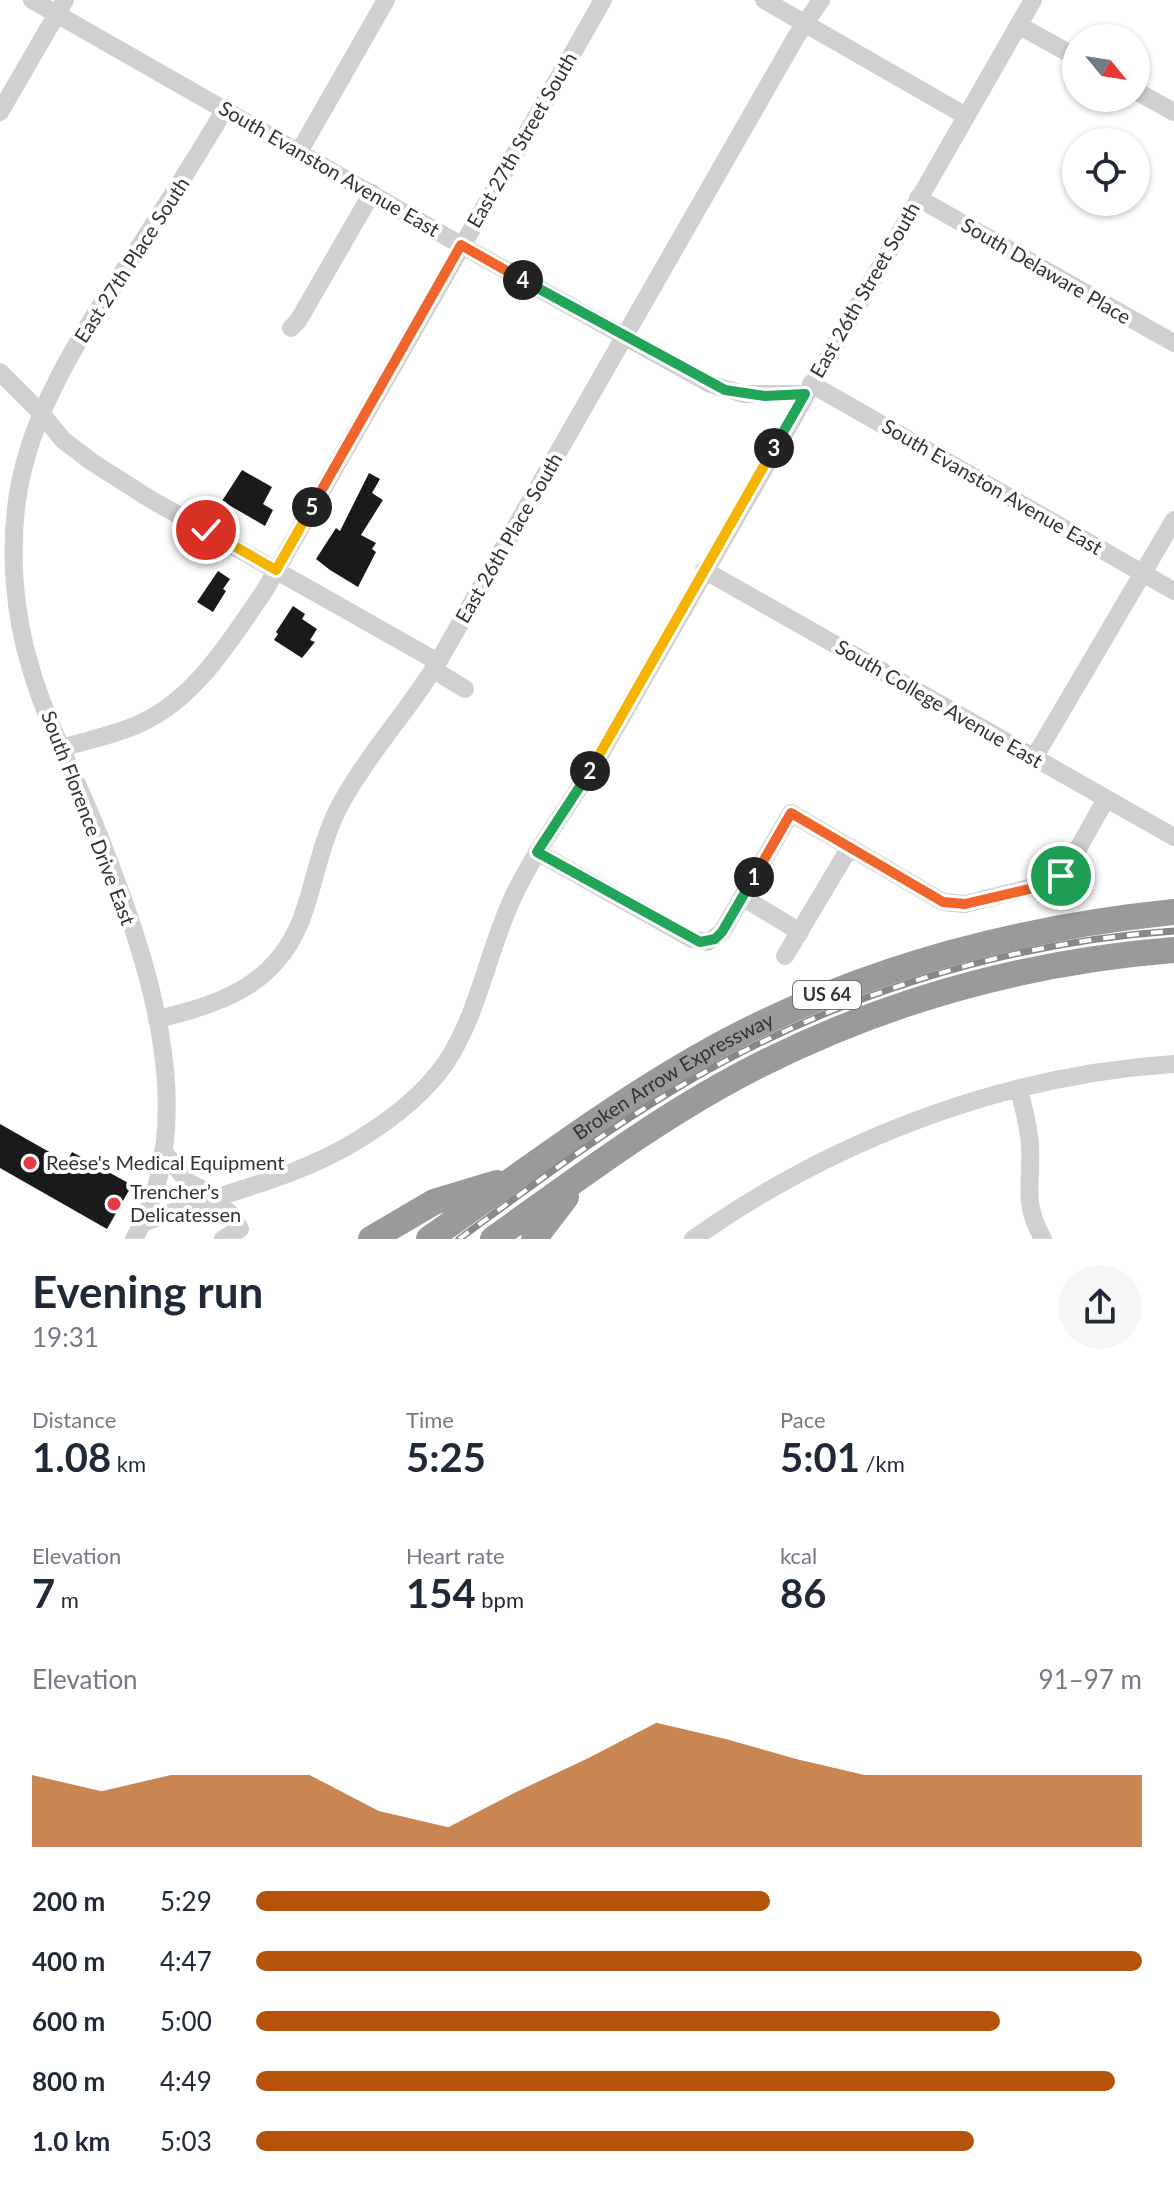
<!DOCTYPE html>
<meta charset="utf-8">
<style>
body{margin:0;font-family:Lato,sans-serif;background:#f6f6f7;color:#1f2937;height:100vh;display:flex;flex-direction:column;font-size:30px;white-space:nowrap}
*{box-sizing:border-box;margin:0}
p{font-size:26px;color:#747a83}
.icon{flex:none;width:44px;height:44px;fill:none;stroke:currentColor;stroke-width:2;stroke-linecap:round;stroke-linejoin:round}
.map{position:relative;height:1239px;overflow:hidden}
.sheet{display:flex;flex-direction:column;background:#fff;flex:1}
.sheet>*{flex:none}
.needle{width:52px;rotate:120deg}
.tools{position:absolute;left:1062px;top:24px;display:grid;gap:16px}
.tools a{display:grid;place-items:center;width:88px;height:88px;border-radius:50%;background:#fff;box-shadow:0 2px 6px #0004;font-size:40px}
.pin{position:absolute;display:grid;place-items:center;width:68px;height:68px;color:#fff;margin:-34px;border:4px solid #fff;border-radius:50%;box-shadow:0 2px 8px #0007}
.km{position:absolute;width:40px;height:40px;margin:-20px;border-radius:50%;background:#222;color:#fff;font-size:22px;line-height:40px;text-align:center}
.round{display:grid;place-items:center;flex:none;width:84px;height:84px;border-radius:42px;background:#f6f6f7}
.headline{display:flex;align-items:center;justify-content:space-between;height:136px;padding:0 32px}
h1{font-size:44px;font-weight:700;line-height:60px}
.figures{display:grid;grid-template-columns:repeat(3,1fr);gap:12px;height:136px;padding:8px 32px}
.figures div{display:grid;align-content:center}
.figures b{font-size:40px;font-weight:700}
.figures small{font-size:22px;font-weight:400}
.figures p{font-size:22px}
.chart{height:224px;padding:16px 32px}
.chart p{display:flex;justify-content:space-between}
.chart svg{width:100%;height:144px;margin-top:8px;fill:#b45309;opacity:.7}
ul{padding:0 32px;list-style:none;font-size:26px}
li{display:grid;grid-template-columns:128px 96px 1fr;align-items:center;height:60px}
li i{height:20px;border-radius:10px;background:#b45309}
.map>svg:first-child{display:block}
.building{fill:#1a1a1a}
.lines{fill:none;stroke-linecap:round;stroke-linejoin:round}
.minor{stroke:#d0d0d0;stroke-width:18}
.highway{stroke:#9a9a9a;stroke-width:26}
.rail-casing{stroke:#888;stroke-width:7}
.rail{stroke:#fff;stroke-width:4;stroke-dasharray:12;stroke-linecap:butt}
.split-1-casing{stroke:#fff;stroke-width:16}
.split-2-casing{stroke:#fff;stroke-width:16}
.split-3-casing{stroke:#fff;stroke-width:16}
.split-4-casing{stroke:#fff;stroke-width:16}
.split-5-casing{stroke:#fff;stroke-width:16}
.split-6-casing{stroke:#fff;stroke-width:16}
.split-1{stroke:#f0652b;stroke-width:10}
.split-2{stroke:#22a559;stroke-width:10}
.split-3{stroke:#f5b400;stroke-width:10}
.split-4{stroke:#22a559;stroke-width:10}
.split-5{stroke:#f0652b;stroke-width:10}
.split-6{stroke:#f5b400;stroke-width:10}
.poi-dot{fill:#e63946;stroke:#fff;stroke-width:3}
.labels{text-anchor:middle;stroke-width:8;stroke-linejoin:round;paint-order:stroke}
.shield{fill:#fff;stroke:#707070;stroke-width:2}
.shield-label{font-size:18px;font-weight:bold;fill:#333}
.street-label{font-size:20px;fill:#333;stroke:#fff}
.poi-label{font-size:20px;fill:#333;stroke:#fff;text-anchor:start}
</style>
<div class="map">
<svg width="1174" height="1239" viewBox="0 0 1174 1239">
<rect width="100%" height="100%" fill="#fff"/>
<!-- building -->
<path class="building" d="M242,470L272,487L263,504L273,510L265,526L222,501Z
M369,473L380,479L372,493L383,500L361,535L376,543L372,549L376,552L358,587L330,570L316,559L336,528L340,531Z
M218,571L230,579L223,589L226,591L213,612L197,602Z
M293,606L305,614L302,619L317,629L310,640L315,642L302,658L274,640L278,634L276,632Z
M0,1124L67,1162L72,1152L132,1185L107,1229L0,1168Z"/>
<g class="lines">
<!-- minor -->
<path class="minor" d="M32,0L475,253L710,384L743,394H805
M764,0L966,116
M1018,25L1076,57
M1136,91L1174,112
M0,112L65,0
M299,152L386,0
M918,198L1174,343
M291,328L298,321L372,193
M0,372L41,413L63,440L92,462L150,499L438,662
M811,384L1174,591
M704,570L1174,837
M434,670L465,689
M62,748C87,740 115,735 139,724C196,699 231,639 265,590L603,0
M1034,758L1174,520
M537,852L692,939L708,942L722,932L791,813L943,902L965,904L1053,882L1066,870L1106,799
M742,897L800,932
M785,956L850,847
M157,1019C225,1004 282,982 305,909C316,875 322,841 338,809C365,757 407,713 438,662L796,37L821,0
M1019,1090C1024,1109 1029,1127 1030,1146C1032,1185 1022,1202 1043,1239
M163,1151L188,1182L217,1197
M211,1199L230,1213L240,1229L223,1239
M143,1223C214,1194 292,1181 358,1140C389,1121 424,1094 445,1064C479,1014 488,949 514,895C538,845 572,802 600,755L1033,0
M134,1239C206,1116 144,949 96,828C75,775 47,724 31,669C14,614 9,551 18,494C32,408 81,335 128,264C161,213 194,162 225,109
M693,1239C833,1140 1002,1075 1174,1064"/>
<!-- highway -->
<g class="highway">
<path d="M371,1239L434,1202L497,1183"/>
<path id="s1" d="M429,1239C526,1171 622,1097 727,1041C867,967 1017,928 1174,912"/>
<path d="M493,1239C575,1181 656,1119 746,1072C880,1002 1023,962 1174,950"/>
<path d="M534,1239L566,1197"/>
</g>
<defs>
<path id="rail" d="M459,1239C529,1188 599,1135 674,1090C824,999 999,943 1174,931"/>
</defs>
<!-- rail casing -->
<use href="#rail" class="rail-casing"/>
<!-- rail -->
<use href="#rail" class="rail"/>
</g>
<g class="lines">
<defs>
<path id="split-1" d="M754,877L791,813L943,902L965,904L1046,885L1061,876"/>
<path id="split-2" d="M590,771L537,852L700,942L715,939L722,932L754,877"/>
<path id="split-3" d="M590,771L774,448"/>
<path id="split-4" d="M523,280L725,390L765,396L805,394L774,448"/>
<path id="split-5" d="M312,507L461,245L523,280"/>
<path id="split-6" d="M206,530L276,570L312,507"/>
</defs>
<!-- split-1 casing -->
<use href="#split-1" class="split-1-casing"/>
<!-- split-2 casing -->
<use href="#split-2" class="split-2-casing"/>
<!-- split-3 casing -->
<use href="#split-3" class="split-3-casing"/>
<!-- split-4 casing -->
<use href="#split-4" class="split-4-casing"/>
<!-- split-5 casing -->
<use href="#split-5" class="split-5-casing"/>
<!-- split-6 casing -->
<use href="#split-6" class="split-6-casing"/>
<!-- split-1 -->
<use href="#split-1" class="split-1"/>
<!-- split-2 -->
<use href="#split-2" class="split-2"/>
<!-- split-3 -->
<use href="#split-3" class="split-3"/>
<!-- split-4 -->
<use href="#split-4" class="split-4"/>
<!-- split-5 -->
<use href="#split-5" class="split-5"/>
<!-- split-6 -->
<use href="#split-6" class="split-6"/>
</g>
<!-- markers -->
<g class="poi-dot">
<circle cx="30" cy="1163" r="8"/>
<circle cx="114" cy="1204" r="8"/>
</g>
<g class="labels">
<!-- shield labels -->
<rect class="shield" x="793" y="981" width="68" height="28" rx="6"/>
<g class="shield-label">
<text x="827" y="1001">US 64</text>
</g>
<!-- street labels -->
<g class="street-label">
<text transform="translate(522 140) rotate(-60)" y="7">East 27th Street South</text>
<text transform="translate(329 169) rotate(30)" y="7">South Evanston Avenue East</text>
<text transform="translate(132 260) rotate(-57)" y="7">East 27th Place South</text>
<text transform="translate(1046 271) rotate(30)" y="7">South Delaware Place</text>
<text transform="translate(865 290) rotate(-60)" y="7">East 26th Street South</text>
<text transform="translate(992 487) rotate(30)" y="7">South Evanston Avenue East</text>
<text transform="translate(509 538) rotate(-60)" y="7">East 26th Place South</text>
<text transform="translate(939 704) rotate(30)" y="7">South College Avenue East</text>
<text transform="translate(88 818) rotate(69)" y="7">South Florence Drive East</text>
<text dy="7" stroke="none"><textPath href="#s1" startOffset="294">Broken Arrow Expressway</textPath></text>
</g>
<!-- poi labels -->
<g class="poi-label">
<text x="46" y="1170">Reese's Medical Equipment</text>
<text x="130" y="1199">Trencher’s<tspan x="130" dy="23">Delicatessen</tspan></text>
</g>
</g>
</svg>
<div class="tools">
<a><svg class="needle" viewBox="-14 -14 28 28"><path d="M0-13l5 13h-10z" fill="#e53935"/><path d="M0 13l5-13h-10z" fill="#747a83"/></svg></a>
<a><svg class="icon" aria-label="locate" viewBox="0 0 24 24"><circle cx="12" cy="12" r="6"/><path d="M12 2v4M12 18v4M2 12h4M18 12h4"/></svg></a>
</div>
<div class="pin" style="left:1061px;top:876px;background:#1e9e55"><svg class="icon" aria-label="arrive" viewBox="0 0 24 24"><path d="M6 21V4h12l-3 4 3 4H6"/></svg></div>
<div class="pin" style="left:206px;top:530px;background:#d93025"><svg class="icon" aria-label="check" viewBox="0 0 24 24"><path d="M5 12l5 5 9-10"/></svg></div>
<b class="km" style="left:754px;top:877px">1</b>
<b class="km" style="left:590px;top:771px">2</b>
<b class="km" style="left:774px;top:448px">3</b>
<b class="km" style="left:523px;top:280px">4</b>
<b class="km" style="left:312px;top:507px">5</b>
</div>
<section class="sheet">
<div class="headline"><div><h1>Evening run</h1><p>19:31</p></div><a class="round"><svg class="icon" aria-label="share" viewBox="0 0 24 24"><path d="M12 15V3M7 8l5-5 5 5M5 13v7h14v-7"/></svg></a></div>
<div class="figures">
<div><p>Distance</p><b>1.08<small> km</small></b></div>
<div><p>Time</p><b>5:25</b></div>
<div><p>Pace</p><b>5:01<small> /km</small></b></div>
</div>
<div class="figures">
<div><p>Elevation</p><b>7<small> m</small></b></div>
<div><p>Heart rate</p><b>154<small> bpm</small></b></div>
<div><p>kcal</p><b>86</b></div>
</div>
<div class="chart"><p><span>Elevation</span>91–97 m</p>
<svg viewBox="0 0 160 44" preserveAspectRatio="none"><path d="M0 44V22L10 27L20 22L30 22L40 22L50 33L60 38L70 27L80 17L90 6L100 11L110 17L120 22L130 22L140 22L150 22L160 22V44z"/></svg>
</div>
<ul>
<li><b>200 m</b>5:29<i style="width:58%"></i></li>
<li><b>400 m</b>4:47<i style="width:100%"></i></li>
<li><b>600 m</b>5:00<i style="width:84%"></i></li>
<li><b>800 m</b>4:49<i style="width:97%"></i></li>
<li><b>1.0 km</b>5:03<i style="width:81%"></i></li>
</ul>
</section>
